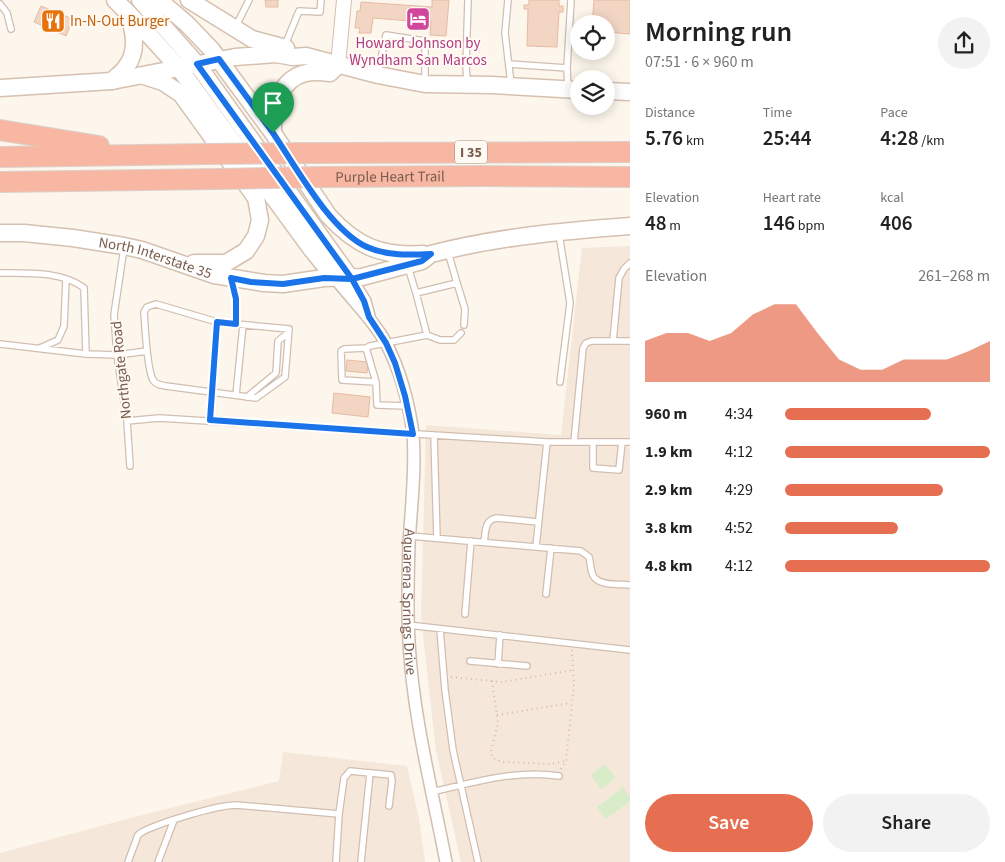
<!DOCTYPE html>
<meta charset="utf-8">
<style>
body{margin:0;font-family:"Source Sans 3",sans-serif;background:#f2f2f2;color:#222;height:100vh;display:flex;flex-direction:column;font-size:19px;white-space:nowrap}
*{box-sizing:border-box;margin:0}
p{font-size:16px;color:#767676}
.icon{flex:none;width:28px;height:28px;fill:none;stroke:currentColor;stroke-width:2;stroke-linecap:round;stroke-linejoin:round}
.map{position:relative;flex:1;overflow:hidden}
.panel{display:flex;flex-direction:column;background:#fff;width:375px}
.panel>*{flex:none}
.tools{position:absolute;left:570px;top:15px;display:grid;gap:10px}
.tools a{display:grid;place-items:center;width:45px;height:45px;border-radius:50%;background:#fff;box-shadow:0 2px 12px #0003;font-size:25px}
.pin{position:absolute;display:grid;place-items:center;width:42px;height:42px;color:#fff;margin:-51px -21px;border-radius:50% 50% 50% 0;rotate:-45deg;box-shadow:0 0 5px #0007}
.pin .icon{rotate:45deg}
.round{display:grid;place-items:center;flex:none;width:52px;height:52px;border-radius:26px;background:#f2f2f2}
.head{display:flex;align-items:center;justify-content:space-between;height:85px;padding:0 15px}
h1{font-size:28px;font-weight:600;line-height:38px}
.figures{display:grid;grid-template-columns:repeat(3,1fr);gap:8px;height:85px;padding:5px 15px}
.figures div{display:grid;align-content:center}
.figures b{font-size:21px;font-weight:600}
.figures small{font-size:14px;font-weight:400}
.figures p{font-size:14px}
.chart{height:140px;padding:10px 15px}
.chart p{display:flex;justify-content:space-between}
.chart svg{width:100%;height:90px;margin-top:5px;fill:#e76f51;opacity:.7}
.primary-button{display:flex;gap:10px;margin-top:auto;padding:10px 15px}
.primary-button a{flex:1;height:58px;border-radius:30px;background:#e76f51;color:#fff;font-size:20px;font-weight:600;line-height:58px;text-align:center}
.primary-button a+a{background:#f2f2f2;color:#222}
ul{padding:0 15px;list-style:none;font-size:16px}
li{display:grid;grid-template-columns:80px 60px 1fr;align-items:center;height:38px}
li i{height:12px;border-radius:6px;background:#e76f51}
main{display:flex;flex:1;min-height:0}
.map>svg:first-child{display:block}
.residential{fill:#f5e8da}
.green{fill:#d8ecc9}
.building{fill:#f3d5c3;stroke:#e6bba3}
.lines{fill:none;stroke-linecap:round;stroke-linejoin:round}
.service-casing{stroke:#d1beb0;stroke-width:8}
.minor-casing{stroke:#d1beb0;stroke-width:14}
.tertiary-casing{stroke:#d1beb0;stroke-width:16}
.secondary-casing{stroke:#d6c0b0;stroke-width:19}
.motorway-casing{stroke:#dad1cd;stroke-width:22}
.path{stroke:#d9b8a5;stroke-width:2;stroke-dasharray:1 4;stroke-linecap:butt}
.service{stroke:#fff;stroke-width:5.5}
.minor{stroke:#fff;stroke-width:11}
.tertiary{stroke:#fff;stroke-width:14}
.secondary{stroke:#fff;stroke-width:16}
.motorway{stroke:#f7b7a3;stroke-width:20}
.motorway-bridge-casing{stroke:#dad1cd;stroke-width:22;stroke-linecap:butt}
.motorway-bridge{stroke:#f7b7a3;stroke-width:20}
.route-casing{stroke:#fff;stroke-width:10}
.route{stroke:#1a73e8;stroke-width:6}
.labels{text-anchor:middle;stroke-width:4;stroke-linejoin:round;paint-order:stroke}
.shield{fill:#fffaf3;stroke:#a28b7f;stroke-width:1}
.shield-label{font-size:14px;font-weight:bold;fill:#7a5c4d}
.food-label{font-size:15px;fill:#c56008;stroke:#fffaf3;text-anchor:start}
.hotel-label{font-size:15px;fill:#b23c85;stroke:#fffaf3}
.street-label{font-size:15px;fill:#7a5c4d;stroke:#fffaf3}
</style>
<main>
<div class="map">
<svg width="630" height="862" viewBox="0 0 630 862">
<rect width="100%" height="100%" fill="#fdf6ec"/>
<!-- residential -->
<path class="residential" d="M630,246V862H461L436,751L421,616L426,425L561,435L582,248Z
M283,752L407,766L419,818L425,862H0V853L138,816L279,781Z"/>
<!-- green -->
<path class="green" d="M605,764L616,778L601,789L591,775Z
M623,787L630,797V801L606,819L597,807Z"/>
<!-- building -->
<path class="building" d="M265,0H278V7H266Z
M432,0H449L446,36L430,35L431,21L423,20V22L373,18L371,33H359L360,28H355L357,11H360L361,2L432,7Z
M529,0H559V6H563V12H559L557,47L527,46L528,9H524V5H529Z
M594,0H630V34L606,32V24H592Z
M41,6L70,18L69,20L72,22L66,36L34,22Z
M347,360L368,362L367,373L346,371Z
M334,393L370,397L368,417L332,413Z"/>
<g class="lines">
<defs>
<path id="service" d="M508,0L505,33L511,84
M0,4L7,13L11,29
M236,26L249,0
M285,45L299,11L320,12L321,0
M509,64L567,68
M378,72L386,35L425,41V82
M467,83L466,65L468,0
M568,88L567,68L571,0
M559,234L570,303L560,382
M124,248L114,315L117,355L127,421L130,466
M408,267L416,293L457,283L448,252
M0,273C27,273 62,271 84,288L86,354L0,344
M231,281L236,299V324L217,322L156,304L147,307L144,312C145,326 147,370 153,380C156,385 161,385 166,386L256,398L285,377L289,329L236,324
M457,283L465,309L464,325
M416,293L427,335L440,340H454L461,333
M613,341L619,278L624,269L630,263
M40,348L58,340L64,326L66,279
M366,348L376,382
M86,354L117,355L147,351
M236,395L243,325
M247,397L276,373L278,341L288,333
M407,406L377,405L376,382L342,380L341,351L344,349L366,348L370,346L427,335
M210,420L217,322
M127,421L159,418L547,442H630
M434,435L437,538
M574,442L583,348L586,343L592,341H630
M593,442V468L619,470L622,442
M410,536L581,551L589,557C591,563 590,572 594,577C600,586 620,584 630,585
M484,542C486,531 484,520 497,518L538,522
M536,547L547,442
M546,594L551,548
M465,614L471,541
M408,625L630,650
M440,629L445,690L453,750L478,862
M470,661L527,666
M498,664L500,635
M431,792C473,783 516,769 559,776
M128,862L138,835L142,832C159,823 217,805 236,805L339,814
M158,862L174,820
M336,862L339,814L344,778L350,771L391,775L392,781L389,806
M361,862L370,773"/>
<g id="minor">
<path id="s1" d="M335,278C352,300 373,319 386,343C400,370 409,404 413,434C416,470 411,508 409,544C408,576 407,609 409,642C413,717 432,789 446,862"/>
<path d="M351,279L365,301L369,316"/>
</g>
<path id="tertiary" d="M338,65L344,0"/>
<g id="secondary">
<path d="M115,0L139,24L179,68L312,250L335,278"/>
<path d="M140,0L197,64L351,279"/>
<path d="M159,0L187,24L211,49L273,133L328,215C356,246 381,257 423,254"/>
<path d="M189,0L252,39L286,48"/>
<path d="M144,76L163,82L181,94L256,198L260,220L256,236L246,251L226,263H194"/>
<path d="M112,81C117,76 123,72 126,67C138,52 135,30 127,14"/>
<path d="M0,88L112,81L235,57L276,54L293,57L306,56L378,75L425,84L492,85L579,90"/>
<path d="M606,91L630,92"/>
<path d="M273,133C272,110 279,79 306,73C314,71 322,72 330,73L338,65"/>
<path id="s2" d="M0,233H24L73,238L124,246L142,250L214,275L264,283L283,284L324,278L362,277L422,261L431,254C496,237 563,231 630,226"/>
</g>
<g id="motorway">
<path d="M0,130L99,146"/>
<path d="M312,153L630,152"/>
<path d="M0,157L207,154"/>
<path id="s3" d="M324,177L485,176L630,177"/>
<path d="M0,182L219,179"/>
</g>
</defs>
<!-- service casing -->
<use href="#service" class="service-casing"/>
<!-- minor casing -->
<use href="#minor" class="minor-casing"/>
<!-- tertiary casing -->
<use href="#tertiary" class="tertiary-casing"/>
<!-- secondary casing -->
<use href="#secondary" class="secondary-casing"/>
<!-- motorway casing -->
<use href="#motorway" class="motorway-casing"/>
<!-- path -->
<path class="path" d="M451,677L502,682L573,670
M492,681L498,723L491,751L492,757L501,762L551,764L566,761
M497,715L571,703
M561,769L566,761L574,684L572,650"/>
<!-- service -->
<use href="#service" class="service"/>
<!-- minor -->
<use href="#minor" class="minor"/>
<!-- tertiary -->
<use href="#tertiary" class="tertiary"/>
<!-- secondary -->
<use href="#secondary" class="secondary"/>
<!-- motorway -->
<use href="#motorway" class="motorway"/>
<defs>
<path id="motorway-bridge" d="M207,154L312,153
M219,179L324,177"/>
</defs>
<!-- motorway-bridge casing -->
<use href="#motorway-bridge" class="motorway-bridge-casing"/>
<!-- motorway-bridge -->
<use href="#motorway-bridge" class="motorway-bridge"/>
</g>
<g class="lines">
<defs>
<path id="route" d="M273,133C296,167 330,230 367,247C387,256 409,255 431,254L422,261L352,279L324,278L283,284L251,282L231,278L236,299V324L217,322L210,420L413,434L405,396L395,363L386,343L369,317L364,301L352,279L197,64L219,59L273,133"/>
</defs>
<!-- route casing -->
<use href="#route" class="route-casing"/>
<!-- route -->
<use href="#route" class="route"/>
</g>
<!-- icons -->
<defs>
<symbol id="hotel-square" viewBox="-11 -11 22 22"><rect x="-9" y="-9" width="18" height="18" rx="4" fill="#d1479c" stroke="#fffaf3"/><path d="M-6-4.5h1.5V1H6V5H4.5V3h-9V5H-6ZM-4 0a1.8 1.8 0 1 1 3.6 0ZM.5 0V-2.5h3Q6-2.5 6 0Z" fill="#fff"/></symbol>
<symbol id="restaurant-square" viewBox="-11 -11 22 22"><rect x="-9" y="-9" width="18" height="18" rx="4" fill="#e8710a" stroke="#fffaf3"/><path d="M-5-6h1v4h1v-4h1v4h1v-4h1v5L-1.5 .5V6h-2V.5L-5-1ZM5-6V6H3V1.5H1.5Q1.5-4 5-6Z" fill="#fff"/></symbol>
</defs>
<g fill-rule="evenodd">
<use href="#hotel-square" x="404" y="5" width="28" height="28"/>
<use href="#restaurant-square" x="39" y="7" width="28" height="28"/>
</g>
<g class="labels">
<!-- shield labels -->
<rect class="shield" x="455" y="140.5" width="32" height="23" rx="4"/>
<g class="shield-label">
<text x="471" y="157">I 35</text>
</g>
<!-- food labels -->
<g class="food-label">
<text x="70" y="26">In-N-Out Burger</text>
</g>
<!-- hotel labels -->
<g class="hotel-label">
<text x="418" y="48">Howard Johnson by<tspan x="418" dy="17">Wyndham San Marcos</tspan></text>
</g>
<!-- street labels -->
<g class="street-label">
<text dy="5" stroke="none"><textPath href="#s3" startOffset="66">Purple Heart Trail</textPath></text>
<text dy="5" stroke="none"><textPath href="#s2" startOffset="158">North Interstate 35</textPath></text>
<text transform="translate(121 370) rotate(-96)" y="5">Northgate Road</text>
<text dy="5" stroke="none"><textPath href="#s1" startOffset="346">Aquarena Springs Drive</textPath></text>
</g>
</g>
</svg>
<div class="tools">
<a><svg class="icon" aria-label="locate" viewBox="0 0 24 24"><circle cx="12" cy="12" r="6"/><path d="M12 2v4M12 18v4M2 12h4M18 12h4"/></svg></a>
<a><svg class="icon" aria-label="layers" viewBox="0 0 24 24"><path d="M12 4l9 5-9 5-9-5zM3 14l9 5 9-5"/></svg></a>
</div>
<div class="pin" style="left:273px;top:133px;background:#1e9e55"><svg class="icon" aria-label="arrive" viewBox="0 0 24 24"><path d="M6 21V4h12l-3 4 3 4H6"/></svg></div>
</div>
<section class="panel">
<div class="head"><div><h1>Morning run</h1><p>07:51 · 6 × 960 m</p></div><a class="round"><svg class="icon" aria-label="share" viewBox="0 0 24 24"><path d="M12 15V3M7 8l5-5 5 5M5 13v7h14v-7"/></svg></a></div>
<div class="figures">
<div><p>Distance</p><b>5.76<small> km</small></b></div>
<div><p>Time</p><b>25:44</b></div>
<div><p>Pace</p><b>4:28<small> /km</small></b></div>
</div>
<div class="figures">
<div><p>Elevation</p><b>48<small> m</small></b></div>
<div><p>Heart rate</p><b>146<small> bpm</small></b></div>
<div><p>kcal</p><b>406</b></div>
</div>
<div class="chart"><p><span>Elevation</span>261–268 m</p>
<svg viewBox="0 0 160 44" preserveAspectRatio="none"><path d="M0 44V24L10 20L20 20L30 24L40 20L50 11L60 6L70 6L80 20L90 33L100 38L110 38L120 33L130 33L140 33L150 29L160 24V44z"/></svg>
</div>
<ul>
<li><b>960 m</b>4:34<i style="width:71%"></i></li>
<li><b>1.9 km</b>4:12<i style="width:100%"></i></li>
<li><b>2.9 km</b>4:29<i style="width:77%"></i></li>
<li><b>3.8 km</b>4:52<i style="width:55%"></i></li>
<li><b>4.8 km</b>4:12<i style="width:100%"></i></li>
</ul>
<div class="primary-button"><a>Save</a><a>Share</a></div>
</section>
</main>
